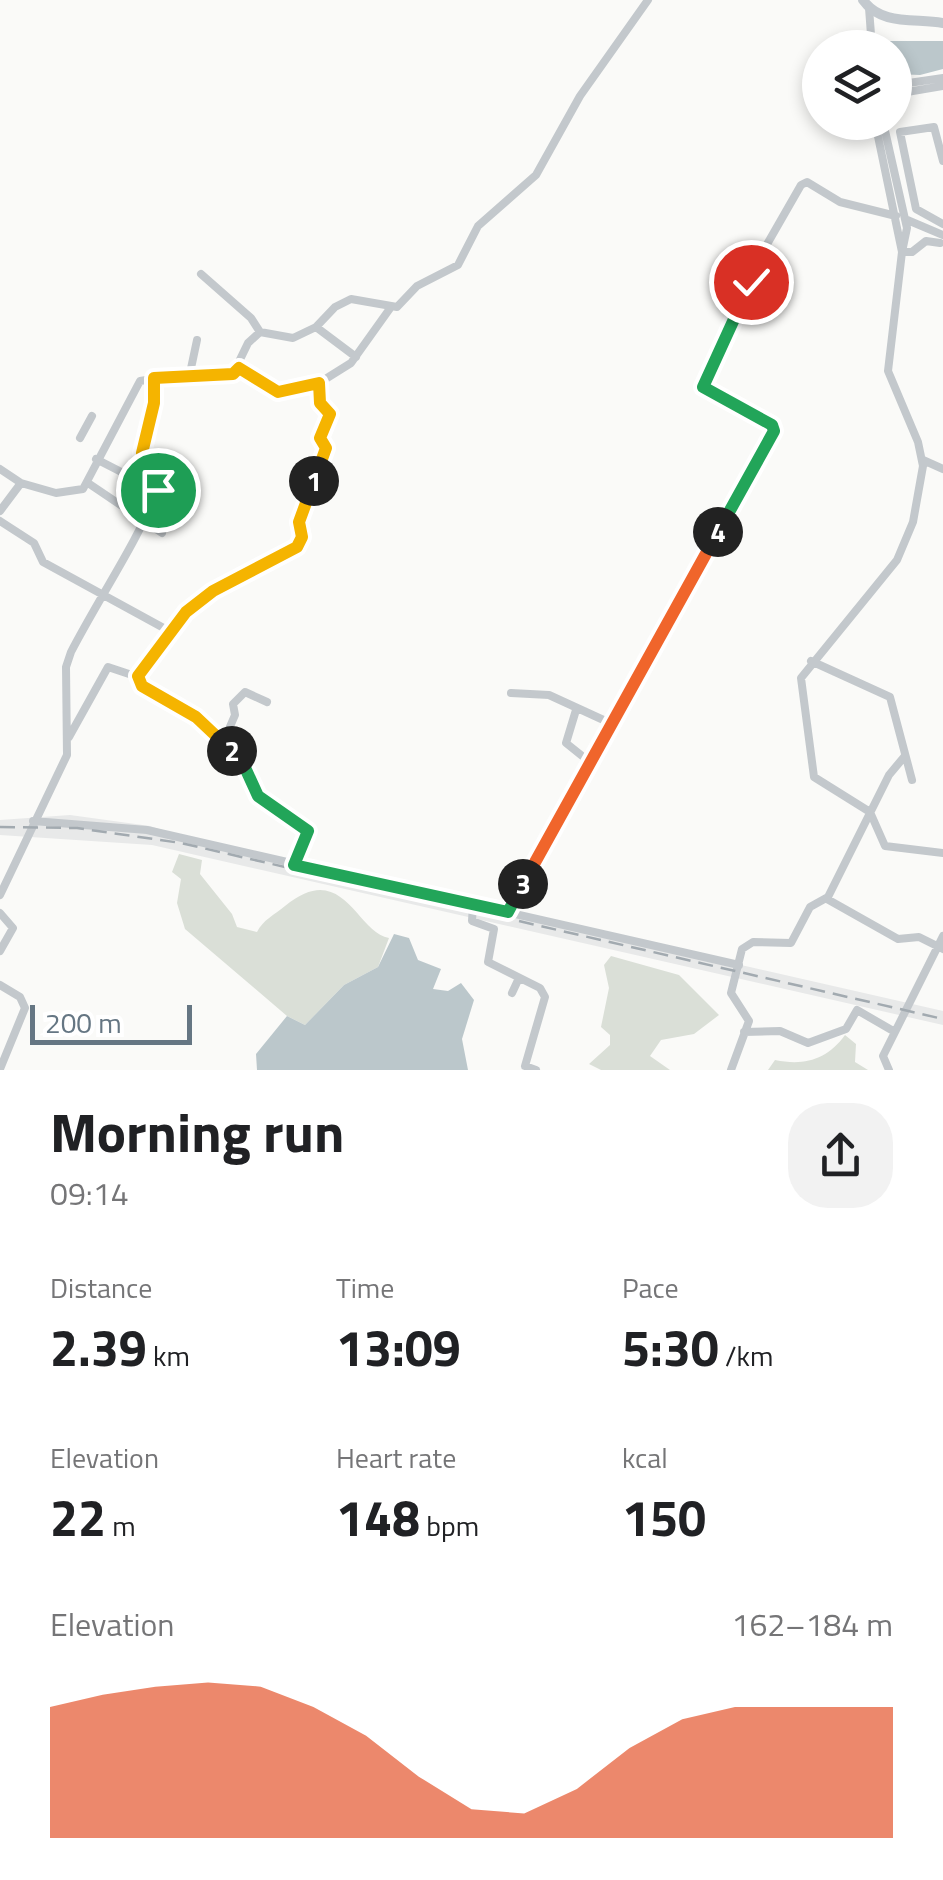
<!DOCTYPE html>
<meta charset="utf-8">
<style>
body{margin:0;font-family:"Titillium Web",sans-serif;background:#f2f2f2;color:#202124;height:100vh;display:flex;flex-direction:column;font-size:38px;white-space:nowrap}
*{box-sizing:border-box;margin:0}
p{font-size:32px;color:#757577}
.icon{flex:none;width:55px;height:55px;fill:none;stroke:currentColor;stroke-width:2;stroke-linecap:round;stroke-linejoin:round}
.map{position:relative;height:1070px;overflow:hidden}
.side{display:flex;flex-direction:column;background:#fff;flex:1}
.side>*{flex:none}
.fabs{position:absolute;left:802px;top:30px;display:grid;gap:20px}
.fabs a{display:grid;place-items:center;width:110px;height:110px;border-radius:50%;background:#fff;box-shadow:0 5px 15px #0003;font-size:50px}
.scale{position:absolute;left:30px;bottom:25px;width:162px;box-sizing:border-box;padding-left:10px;border:5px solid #657683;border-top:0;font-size:28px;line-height:35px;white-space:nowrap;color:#657683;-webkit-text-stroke:8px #fff;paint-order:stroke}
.pin{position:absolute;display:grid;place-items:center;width:85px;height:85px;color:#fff;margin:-42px;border:5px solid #fff;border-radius:50%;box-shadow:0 2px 10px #0007}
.km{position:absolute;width:50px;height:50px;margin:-25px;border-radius:50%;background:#222;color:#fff;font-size:28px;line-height:50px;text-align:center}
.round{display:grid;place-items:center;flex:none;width:105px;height:105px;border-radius:40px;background:#f2f2f2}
.overview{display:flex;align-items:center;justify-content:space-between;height:170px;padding:0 50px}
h1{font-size:55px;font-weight:700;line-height:75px}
.metrics{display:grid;grid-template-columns:repeat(3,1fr);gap:15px;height:170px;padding:10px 50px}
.metrics div{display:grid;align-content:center}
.metrics b{font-size:50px;font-weight:700}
.metrics small{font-size:28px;font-weight:400}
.metrics p{font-size:28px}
.chart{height:280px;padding:20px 50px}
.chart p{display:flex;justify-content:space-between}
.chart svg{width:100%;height:180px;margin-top:10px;fill:#e4572e;opacity:.7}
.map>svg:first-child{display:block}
.built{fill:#e8e9e9}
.green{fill:#dadfd7}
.water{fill:#bbc7cb}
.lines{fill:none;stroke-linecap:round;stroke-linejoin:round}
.minor{stroke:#c3c8cc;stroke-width:8}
.major{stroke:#c3c9ce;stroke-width:10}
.rail{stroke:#a2aab0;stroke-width:2.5;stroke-dasharray:15 8;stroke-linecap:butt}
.split-1-casing{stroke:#fff;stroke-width:20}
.split-2-casing{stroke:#fff;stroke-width:20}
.split-3-casing{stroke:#fff;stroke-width:20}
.split-4-casing{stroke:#fff;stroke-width:20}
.split-5-casing{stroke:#fff;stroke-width:20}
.split-1{stroke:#f5b400;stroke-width:12}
.split-2{stroke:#f5b400;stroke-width:12}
.split-3{stroke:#22a559;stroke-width:12}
.split-4{stroke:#f0652b;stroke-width:12}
.split-5{stroke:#22a559;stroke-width:12}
</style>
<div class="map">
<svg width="943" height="1070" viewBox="0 0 943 1070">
<rect width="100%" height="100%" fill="#fafaf8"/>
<!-- built -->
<path class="built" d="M70,815L150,826L189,839L943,1011V1025L152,845L0,835V820Z"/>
<!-- green -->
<path class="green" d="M179,854L202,860L200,874L232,914L237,927L257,932C263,920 274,915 285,906C343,858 356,932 389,938L378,967L344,985L305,1025L287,1016L185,929L177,903L181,879L172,872Z
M611,956L679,975L719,1015L694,1034L661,1040L650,1056L670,1070H601L589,1064L610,1045V1035L601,1027L609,988L604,965Z
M845,1035L856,1044L855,1062L868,1070H768L775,1060C804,1066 827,1060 845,1035Z"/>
<!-- water -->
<path class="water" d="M890,41H943V69L920,75L895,74V48L885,47Z
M394,934L409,938L418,960L441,969L433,989L448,991L461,983L474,1000L462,1039L468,1070H257L256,1054L287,1016L305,1025L344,985L378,967Z"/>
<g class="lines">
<!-- minor -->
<path class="minor" d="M869,8L872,48
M895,85L943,78
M895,94L943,86
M875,122L902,252L888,371L918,442L923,466L913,522L897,560L801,678L814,777L870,812L885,846L943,853
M883,122L907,228L902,252
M943,161L934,127L900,132L916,209L943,224
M905,219L943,235
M902,252H912L926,241L940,243
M201,274L251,318L260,332
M316,327L356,357
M239,368L277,391L319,383
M190,373L197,340
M80,438L92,416
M96,459L133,478
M923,460L943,469
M0,469L21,483
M88,483L162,533
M0,511L21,483L56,493L83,489L140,381L190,373L233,374L248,343L260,332L293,338L316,327L335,307L351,299L397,307L417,286L458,265L478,226L536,175L580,96L648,0
M0,521L34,543L43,562L171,632
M811,661L890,697L912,780
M511,693L549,695L610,723
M576,710L566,743L591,763
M69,737L108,667L138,677
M236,753L241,742L229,729L235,715L233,704L245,692L267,702
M33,821L147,830L739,965
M294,865L308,831L257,796L241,758L201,721L142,686L138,677L186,613L213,591L299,544V522L326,448L320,438L330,414L319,403V383L351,363L391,307
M0,895L67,755L66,667L71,652C99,598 136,544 158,490L142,453L154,403V378
M827,899L898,939L919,937L943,949
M473,905L472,921L494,929L488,962L540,988L545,997L525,1066L536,1070
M508,912L773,435L772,425L703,387L762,253L801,185L807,182L840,202L896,216
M0,913L13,928L0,951
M0,985L20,997L25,1008L0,1069
M512,993L519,978
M744,1032L780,1031L808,1043L846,1029L857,1010L895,1032
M731,1070L749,1021L731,993L742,949L753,942L791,943L810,907L828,897L889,775L904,757
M889,1070L883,1056L943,936"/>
<!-- major -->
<path class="major" d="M863,0C881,26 916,18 943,23"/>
<!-- rail -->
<path class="rail" d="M0,827L77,828L181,843L943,1019"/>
</g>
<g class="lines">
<defs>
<path id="split-1" d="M158,490L142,453L154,403V378L233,374L239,368L278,392L319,383L320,403L330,414L320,438L326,448L314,481"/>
<path id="split-2" d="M232,751L196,717L142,686L138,676L186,612L213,591L297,547L302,537L299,522L314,481"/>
<path id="split-3" d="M232,751L242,761L258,796L308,831L294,865L508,912L523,884"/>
<path id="split-4" d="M523,884L718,532"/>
<path id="split-5" d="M718,532L774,431L772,425L703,387L751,282"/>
</defs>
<!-- split-1 casing -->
<use href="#split-1" class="split-1-casing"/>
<!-- split-2 casing -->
<use href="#split-2" class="split-2-casing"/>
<!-- split-3 casing -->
<use href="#split-3" class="split-3-casing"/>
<!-- split-4 casing -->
<use href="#split-4" class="split-4-casing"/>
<!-- split-5 casing -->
<use href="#split-5" class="split-5-casing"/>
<!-- split-1 -->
<use href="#split-1" class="split-1"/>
<!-- split-2 -->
<use href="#split-2" class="split-2"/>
<!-- split-3 -->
<use href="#split-3" class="split-3"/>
<!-- split-4 -->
<use href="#split-4" class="split-4"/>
<!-- split-5 -->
<use href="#split-5" class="split-5"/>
</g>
</svg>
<div class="fabs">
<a><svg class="icon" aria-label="layers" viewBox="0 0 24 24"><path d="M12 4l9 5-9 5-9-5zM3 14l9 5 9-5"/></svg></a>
</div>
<div class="scale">200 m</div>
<div class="pin" style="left:158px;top:490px;background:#1e9e55"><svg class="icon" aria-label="arrive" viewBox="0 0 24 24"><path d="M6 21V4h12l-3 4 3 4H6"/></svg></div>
<div class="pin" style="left:751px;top:282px;background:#d93025"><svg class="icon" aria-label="check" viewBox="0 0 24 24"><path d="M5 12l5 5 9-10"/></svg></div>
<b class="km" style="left:314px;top:481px">1</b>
<b class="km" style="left:232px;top:751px">2</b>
<b class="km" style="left:523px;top:884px">3</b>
<b class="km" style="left:718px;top:532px">4</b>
</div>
<section class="side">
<div class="overview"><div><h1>Morning run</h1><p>09:14</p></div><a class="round"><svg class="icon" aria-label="share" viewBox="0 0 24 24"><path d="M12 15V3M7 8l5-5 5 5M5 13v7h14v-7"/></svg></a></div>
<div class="metrics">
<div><p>Distance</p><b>2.39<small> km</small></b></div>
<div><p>Time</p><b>13:09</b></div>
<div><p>Pace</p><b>5:30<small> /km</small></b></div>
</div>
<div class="metrics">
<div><p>Elevation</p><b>22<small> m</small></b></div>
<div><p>Heart rate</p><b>148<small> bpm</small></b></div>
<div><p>kcal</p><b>150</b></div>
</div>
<div class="chart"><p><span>Elevation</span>162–184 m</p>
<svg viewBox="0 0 160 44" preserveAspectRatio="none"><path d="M0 44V12L10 9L20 7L30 6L40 7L50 12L60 19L70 29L80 37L90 38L100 32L110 22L120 15L130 12L140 12L150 12L160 12V44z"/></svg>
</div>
</section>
